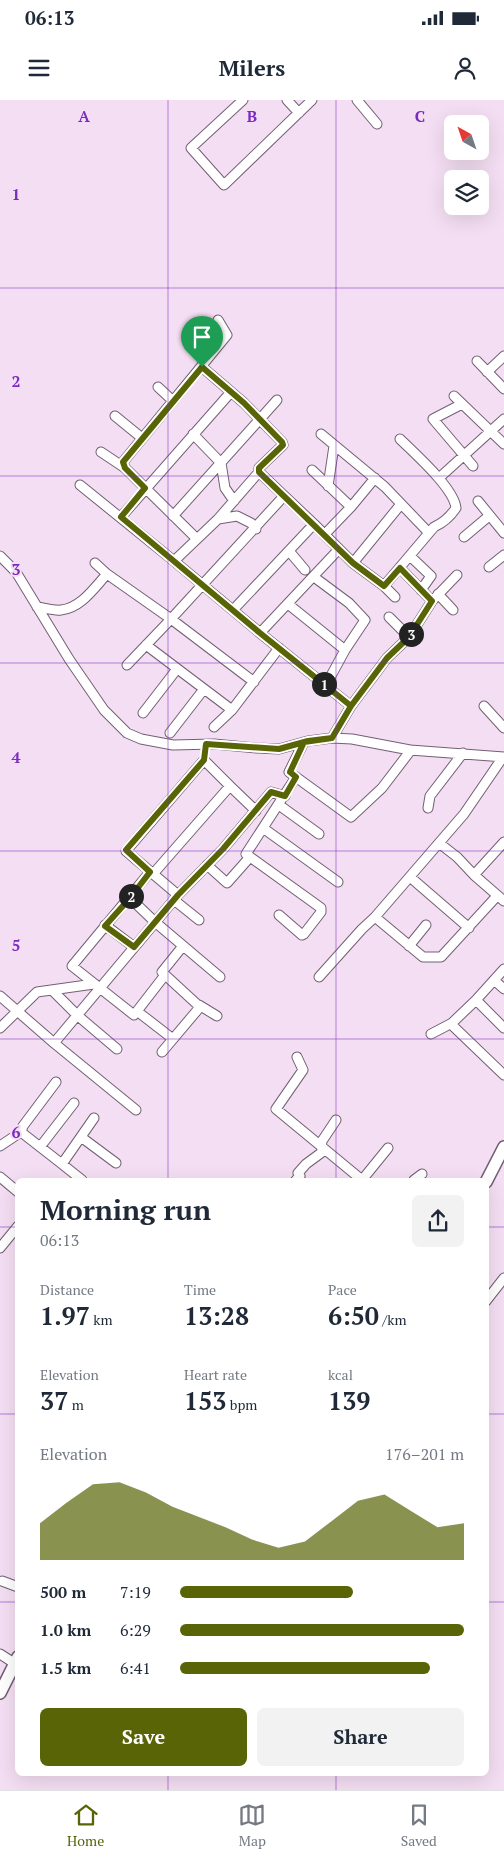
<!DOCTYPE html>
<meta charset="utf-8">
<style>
body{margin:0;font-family:"PT Serif",serif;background:#f2f2f3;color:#1f2937;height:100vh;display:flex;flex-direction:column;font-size:19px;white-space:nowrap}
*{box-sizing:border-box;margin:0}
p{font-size:16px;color:#747a83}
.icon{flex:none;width:28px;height:28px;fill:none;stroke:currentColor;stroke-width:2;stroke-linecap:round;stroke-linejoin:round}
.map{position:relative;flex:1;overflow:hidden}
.details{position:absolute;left:15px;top:1078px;width:474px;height:598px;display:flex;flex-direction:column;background:#fff;border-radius:8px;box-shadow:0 5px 20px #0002}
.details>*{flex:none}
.needle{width:32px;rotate:320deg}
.fabs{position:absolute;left:444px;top:15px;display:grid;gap:10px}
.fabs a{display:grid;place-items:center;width:45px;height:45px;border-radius:8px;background:#fff;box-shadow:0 5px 20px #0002;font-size:25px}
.pin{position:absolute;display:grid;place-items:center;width:42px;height:42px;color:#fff;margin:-51px -21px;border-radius:50% 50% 50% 0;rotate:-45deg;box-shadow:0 0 5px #0007}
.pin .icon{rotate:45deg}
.km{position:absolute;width:25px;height:25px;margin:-12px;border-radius:50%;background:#222;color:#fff;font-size:14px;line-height:25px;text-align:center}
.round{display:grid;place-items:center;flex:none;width:52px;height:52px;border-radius:8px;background:#f2f2f3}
.head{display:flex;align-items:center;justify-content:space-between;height:85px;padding:0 25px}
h1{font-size:28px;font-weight:800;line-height:38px}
.figures{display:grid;grid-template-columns:repeat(3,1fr);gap:8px;height:85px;padding:5px 25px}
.figures div{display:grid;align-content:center}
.figures b{font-size:25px;font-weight:800}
.figures small{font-size:14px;font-weight:400}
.figures p{font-size:14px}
.chart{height:140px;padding:10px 25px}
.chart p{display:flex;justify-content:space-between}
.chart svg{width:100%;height:90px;margin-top:5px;fill:#596406;opacity:.7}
.action{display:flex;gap:10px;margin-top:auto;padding:10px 25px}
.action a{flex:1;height:58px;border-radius:8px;background:#596406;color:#fff;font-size:20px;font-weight:800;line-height:58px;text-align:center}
.action a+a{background:#f2f2f3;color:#1f2937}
ul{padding:0 25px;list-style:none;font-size:16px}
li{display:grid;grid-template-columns:80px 60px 1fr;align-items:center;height:38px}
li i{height:12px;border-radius:6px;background:#596406}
.status{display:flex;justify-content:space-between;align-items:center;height:35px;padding:0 25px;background:#fff;direction:ltr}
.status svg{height:14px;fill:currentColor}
header{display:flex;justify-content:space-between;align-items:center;height:65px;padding:0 25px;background:#fff;font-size:22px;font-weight:800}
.dock{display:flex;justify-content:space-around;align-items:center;height:70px;border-top:1px solid #e0e1e3;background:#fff;font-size:14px;color:#747a83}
.dock a{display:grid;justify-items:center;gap:2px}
.dock .current{color:#596406}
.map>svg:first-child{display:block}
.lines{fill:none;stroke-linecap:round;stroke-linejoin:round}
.minor-casing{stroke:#726072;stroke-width:11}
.major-casing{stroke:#726072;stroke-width:14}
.minor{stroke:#fff;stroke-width:9}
.major{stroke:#fff;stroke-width:11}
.route-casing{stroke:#fff;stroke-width:10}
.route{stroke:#596406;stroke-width:6}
.grid{fill:none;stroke:#7b2cbf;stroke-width:1;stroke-opacity:0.55}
.grid-label{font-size:16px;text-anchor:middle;font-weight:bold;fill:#7b2cbf;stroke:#f4def3;stroke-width:4;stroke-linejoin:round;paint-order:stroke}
</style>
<div class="status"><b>06:13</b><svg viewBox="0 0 49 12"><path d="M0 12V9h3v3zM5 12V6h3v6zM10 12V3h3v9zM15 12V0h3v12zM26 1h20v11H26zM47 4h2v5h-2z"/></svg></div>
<header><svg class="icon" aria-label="menu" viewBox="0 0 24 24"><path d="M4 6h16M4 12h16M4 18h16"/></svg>Milers<svg class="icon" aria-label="person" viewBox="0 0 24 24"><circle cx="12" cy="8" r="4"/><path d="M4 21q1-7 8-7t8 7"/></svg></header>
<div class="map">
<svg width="504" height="1690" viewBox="0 0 504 1690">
<rect width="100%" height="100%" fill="#f4def3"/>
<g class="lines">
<defs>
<path id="minor" d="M243,0L191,48L224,85L312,0
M287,0L299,13
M357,0L377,24
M477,261L504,289
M202,267L244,303L282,342L283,345L259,368V372L314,424
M487,272L504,256
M158,287L173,301
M454,296L504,344
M462,304L433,319L473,366
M115,316L142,338
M193,334L221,363L225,388L234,401
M321,334L385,387L429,433
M101,352L125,368
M312,370L351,407
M439,378L504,319
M80,385L174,461L260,533L351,606
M328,386L334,346
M478,401L504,433
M173,416L277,300
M121,417L231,292
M218,419L259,372
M325,434L351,407L375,378
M464,437L489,416
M197,439L125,368L123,362L227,235L218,220
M339,449L353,463L384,486L434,427C443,423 450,417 456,408C454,388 415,354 400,339
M289,451L305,470
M0,456L16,472L69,559L104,610L127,633L141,639L173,645L214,644L257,648L279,649L308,641L332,638L352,639L410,650L504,657
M410,456L431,476L421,490
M174,461L218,419L237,416L251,423L256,429
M353,463L401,404
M489,467L504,455
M400,468L432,501
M107,474L171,519L284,396
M314,477L349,503L365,520L345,550L326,585
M384,486L395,497
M438,494L453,510
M288,504L345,550
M37,507C45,508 54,511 61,510C81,508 94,488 107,474L95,463
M233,510L314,424L339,449L260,533
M389,517L409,537
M146,545L232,610
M127,565L171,519L254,582
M484,606L504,628
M143,613L177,569
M214,627L232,610L279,548
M170,633L204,589
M332,638L351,606L387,558L409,537L432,501L457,475
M304,642L289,672L351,717L382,688L411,650
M230,686L256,711
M279,705L319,734
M428,708L430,696L463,653
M263,728L338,782
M439,743L457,757L474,775L504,801
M207,765L227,783L250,757
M150,772L72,866L134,915L165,875
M153,774L230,686L204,660L126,751L178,795
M474,775L504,742
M410,777L469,828
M130,798L155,822L220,877
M174,800L199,820
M279,815L302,835L304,834L321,812V808L246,754L296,677
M375,817L423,857H441L497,796
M105,825L134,847
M409,846L426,825
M504,869L476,900L452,923L454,927L504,975
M319,877L362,829L375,817L464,714L503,657
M494,880L504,889
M52,890L77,915L117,949
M0,896L54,943L178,795L223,749L271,692L285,696
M476,900L504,928
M199,905L217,916
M142,915L173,939
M0,928L37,892L94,884
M431,934L452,923
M54,943L136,1010
M162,952L200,907L162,872L183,846
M297,957L303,970L276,1009L362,1080
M21,1032L62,1064L94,1018
M81,1037L116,1063
M0,1046L21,1032L23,1026L56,982
M40,1047L74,1003
M321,1047L322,1041L336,1020
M62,1064L82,1080
M0,1077L18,1092
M296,1080L300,1076L298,1073L306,1064L325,1050
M362,1080L388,1048
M414,1080L422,1074
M0,1148L18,1126
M486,1201L504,1178
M2,1481L18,1487
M0,1554L14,1563"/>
<path id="major" d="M486,1082L504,1047
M0,1593L18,1557"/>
</defs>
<!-- minor casing -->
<use href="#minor" class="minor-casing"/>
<!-- major casing -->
<use href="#major" class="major-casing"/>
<!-- minor -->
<use href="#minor" class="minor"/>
<!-- major -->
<use href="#major" class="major"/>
</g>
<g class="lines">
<defs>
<path id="route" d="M202,267L123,362L125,368L145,388L121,417L260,533L351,606L332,638L304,642L290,672L296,677L285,696L271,692L223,749L178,795L134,847L105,826L130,798L150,772L126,750L204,660L206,644L279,649L308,641L332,638L351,606L387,558L409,537L432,501L400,468L384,486L353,463L259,372V368L283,345L282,342L244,303L202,267"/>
</defs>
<!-- route casing -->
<use href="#route" class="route-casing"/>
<!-- route -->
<use href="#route" class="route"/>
</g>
<!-- grid -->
<path class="grid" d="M168,0V1080M336,0V1080M0,188H504M0,376H504M0,563H504M0,751H504M0,939H504M0,1127H18M486,1127H504M0,1314H18M486,1314H504M0,1502H18M486,1502H504M168,1672V1690M336,1672V1690"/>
<g class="grid-label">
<text x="84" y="22">A</text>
<text x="252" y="22">B</text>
<text x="420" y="22">C</text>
<text x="16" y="100">1</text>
<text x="16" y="287">2</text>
<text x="16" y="475">3</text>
<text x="16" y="663">4</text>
<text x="16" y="851">5</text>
<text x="16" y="1038">6</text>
</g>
</svg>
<div class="fabs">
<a><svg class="needle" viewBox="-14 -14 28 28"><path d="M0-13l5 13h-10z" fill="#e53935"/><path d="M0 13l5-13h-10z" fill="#747a83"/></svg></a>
<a><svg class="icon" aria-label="layers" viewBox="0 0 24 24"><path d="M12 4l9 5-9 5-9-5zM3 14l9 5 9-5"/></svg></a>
</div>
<div class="pin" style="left:202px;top:267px;background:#1e9e55"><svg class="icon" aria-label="arrive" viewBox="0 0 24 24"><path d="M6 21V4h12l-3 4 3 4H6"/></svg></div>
<b class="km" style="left:324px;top:584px">1</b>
<b class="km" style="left:131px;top:796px">2</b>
<b class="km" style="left:411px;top:534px">3</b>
<section class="details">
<div class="head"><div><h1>Morning run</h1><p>06:13</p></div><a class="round"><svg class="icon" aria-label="share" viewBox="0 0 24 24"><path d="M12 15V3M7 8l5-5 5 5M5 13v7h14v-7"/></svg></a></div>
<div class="figures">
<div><p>Distance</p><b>1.97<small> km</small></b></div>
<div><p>Time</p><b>13:28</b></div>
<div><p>Pace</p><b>6:50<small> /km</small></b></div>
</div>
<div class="figures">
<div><p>Elevation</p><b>37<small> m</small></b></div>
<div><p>Heart rate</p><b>153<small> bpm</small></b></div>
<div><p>kcal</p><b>139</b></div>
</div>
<div class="chart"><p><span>Elevation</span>176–201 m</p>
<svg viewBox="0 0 160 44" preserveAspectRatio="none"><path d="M0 44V26L10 16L20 7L30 6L40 11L50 18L60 23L70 28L80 34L90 38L100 35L110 25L120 15L130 12L140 20L150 28L160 26V44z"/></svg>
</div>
<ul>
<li><b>500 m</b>7:19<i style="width:61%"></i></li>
<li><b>1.0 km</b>6:29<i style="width:100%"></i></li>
<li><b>1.5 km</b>6:41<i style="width:88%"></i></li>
</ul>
<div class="action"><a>Save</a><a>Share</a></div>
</section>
</div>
<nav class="dock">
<a class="current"><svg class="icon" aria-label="home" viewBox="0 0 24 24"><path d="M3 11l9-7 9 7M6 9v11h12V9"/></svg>Home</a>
<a><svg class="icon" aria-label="map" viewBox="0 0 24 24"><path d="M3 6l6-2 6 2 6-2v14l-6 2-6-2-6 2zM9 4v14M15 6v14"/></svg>Map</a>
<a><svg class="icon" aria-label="saved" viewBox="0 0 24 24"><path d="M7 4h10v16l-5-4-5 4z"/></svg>Saved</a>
</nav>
